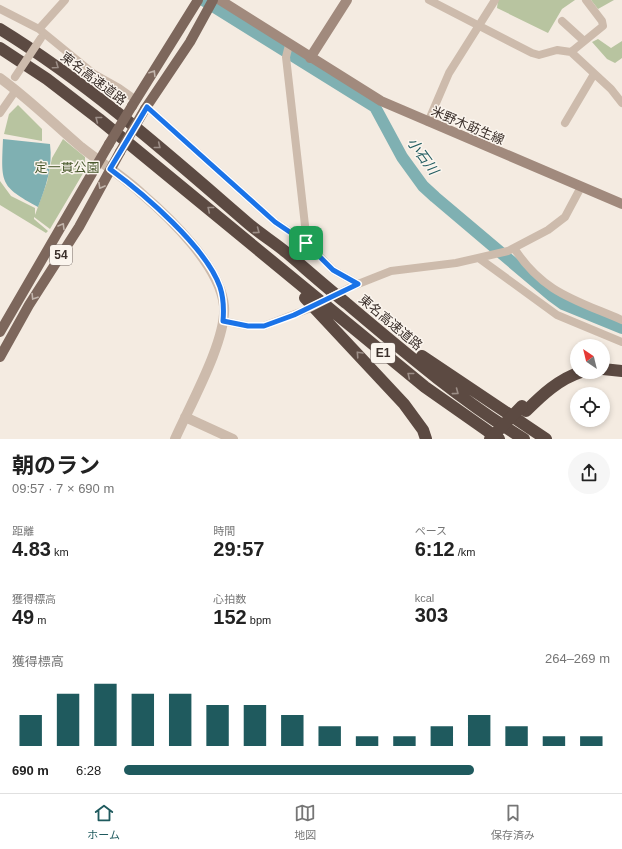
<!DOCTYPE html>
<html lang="ja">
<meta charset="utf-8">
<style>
body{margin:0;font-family:Helvetica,"Noto Sans JP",sans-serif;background:#f6f6f6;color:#222;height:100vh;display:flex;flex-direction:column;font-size:15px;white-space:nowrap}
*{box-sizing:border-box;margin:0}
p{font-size:13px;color:#767676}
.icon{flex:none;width:22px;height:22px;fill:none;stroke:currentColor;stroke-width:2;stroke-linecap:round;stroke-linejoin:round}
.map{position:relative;height:439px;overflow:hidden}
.sheet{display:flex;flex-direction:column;background:#fff;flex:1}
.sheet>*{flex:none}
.needle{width:26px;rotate:325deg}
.tools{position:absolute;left:570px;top:339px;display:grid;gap:8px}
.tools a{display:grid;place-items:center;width:40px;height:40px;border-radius:50%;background:#fff;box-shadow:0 2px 6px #0003;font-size:20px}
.pin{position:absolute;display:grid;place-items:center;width:34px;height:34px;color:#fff;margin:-17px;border-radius:8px;box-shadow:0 2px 6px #0006}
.round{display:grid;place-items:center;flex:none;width:42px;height:42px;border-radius:21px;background:#f6f6f6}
.summary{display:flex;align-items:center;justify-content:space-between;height:68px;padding:0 12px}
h1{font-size:22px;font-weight:700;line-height:30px}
.metrics{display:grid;grid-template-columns:repeat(3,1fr);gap:6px;height:68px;padding:4px 12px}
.metrics div{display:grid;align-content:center}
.metrics b{font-size:20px;font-weight:700}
.metrics small{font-size:11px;font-weight:400}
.metrics p{font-size:11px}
.chart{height:112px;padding:8px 12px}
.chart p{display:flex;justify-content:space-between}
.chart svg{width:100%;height:72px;margin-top:4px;stroke:#1f5a5e;stroke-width:6}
ul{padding:0 12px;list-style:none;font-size:13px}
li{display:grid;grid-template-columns:64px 48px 1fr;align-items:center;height:30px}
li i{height:10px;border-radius:5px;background:#1f5a5e}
.tab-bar{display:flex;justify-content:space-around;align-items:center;height:56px;border-top:1px solid #e0e0e0;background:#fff;font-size:11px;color:#767676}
.tab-bar a{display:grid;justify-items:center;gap:2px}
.tab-bar .current{color:#1f5a5e}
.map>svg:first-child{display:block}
.green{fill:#b8c4a0}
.water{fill:#7fb0b2}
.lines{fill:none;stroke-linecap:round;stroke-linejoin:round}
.river{stroke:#7fb0b2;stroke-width:12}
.minor{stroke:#cdbbac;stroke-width:8}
.tertiary{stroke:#cdbbac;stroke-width:10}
.secondary{stroke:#a18a7d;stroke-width:10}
.primary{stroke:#7d675c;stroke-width:10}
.motorway{stroke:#5c4a42;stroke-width:12}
.minor-bridge{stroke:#cdbbac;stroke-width:8}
.primary-bridge{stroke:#7d675c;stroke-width:10}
.motorway-bridge{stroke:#5c4a42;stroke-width:12}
.oneway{stroke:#9c8e87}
.oneway2{stroke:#c2b5ac}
.route-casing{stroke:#fff;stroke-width:8}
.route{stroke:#1a73e8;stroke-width:5}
.labels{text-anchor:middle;stroke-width:3;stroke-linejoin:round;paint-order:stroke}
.shield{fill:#fbf5ee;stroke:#756b66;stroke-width:1}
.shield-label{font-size:12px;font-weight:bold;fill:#3b302b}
.street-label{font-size:13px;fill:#3b302b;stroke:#fbf5ee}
.park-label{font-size:13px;fill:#4a5a2e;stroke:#fbf5ee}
.water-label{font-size:14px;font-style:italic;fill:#1f5a5e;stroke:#fbf5ee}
</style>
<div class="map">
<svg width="622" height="439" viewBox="0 0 622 439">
<rect width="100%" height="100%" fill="#f4ebe1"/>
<!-- green -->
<path class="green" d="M498,0H575L562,9L548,33L497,8Z
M591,0H614L598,9Z
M598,39L611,48L622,41V58L615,63L607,59L592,42Z
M18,105L42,129V141L4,134L9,114Z
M63,139L85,157V170L50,229L34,217V219L48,231L46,233L0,205V181L11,196L35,208V215L47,182L52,158Z"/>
<!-- water -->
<path class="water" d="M3,139L50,144C53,167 46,186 38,207C0,186 1,184 3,139Z"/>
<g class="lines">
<!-- river -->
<path class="river" d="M203,0L375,107L402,157L423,186L435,197L552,296L563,304L622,328"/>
<!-- minor -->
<path class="minor" d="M429,0L532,53L539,55L557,50L571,52L611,89L622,103
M0,9L39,29L94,74L119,88L136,100
M562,21L584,41
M39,29L65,0
M289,45L286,57L307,243
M571,52L603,26L602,21L586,0
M147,107L275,222L307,243L333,270L358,284
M0,113L16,90
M428,122L449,73L495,0
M565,123L594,74
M514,248C543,293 576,300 622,320
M480,259L557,315L622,342
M353,286L391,271L456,263L508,251L548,230L565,217L581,187
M223,321L248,326H264L308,309"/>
<!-- tertiary -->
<path class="tertiary" d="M0,78C29,99 54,124 81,147C101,163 123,176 141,193C170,218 220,266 224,306C227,340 189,407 175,439
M185,417L233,439"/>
<!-- secondary -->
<path class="secondary" d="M220,0L381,101L622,204
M310,58L347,0"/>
<!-- primary -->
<path class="primary" d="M132,106L198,0
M145,109L190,42L213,0
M0,332L109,144
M0,357L29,305L79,227L120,152"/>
<!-- motorway -->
<path class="motorway" d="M0,29C91,85 170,156 250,225C262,235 275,243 287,253C307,270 326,287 346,303C403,351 460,400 524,439
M0,48L47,79L99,119L425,387L499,439
M305,298L404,404L423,430L426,439
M422,356L546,439
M603,369L622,371
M526,411C542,395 559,379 581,372"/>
<!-- minor-bridge -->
<path class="minor-bridge" d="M15,77L41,38
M308,309L351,287"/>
<!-- primary-bridge -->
<path class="primary-bridge" d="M109,144L132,106
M120,152L145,109"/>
<!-- motorway-bridge -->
<path class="motorway-bridge" d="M490,439L522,406"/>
</g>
<!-- one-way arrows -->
<defs><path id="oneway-chevron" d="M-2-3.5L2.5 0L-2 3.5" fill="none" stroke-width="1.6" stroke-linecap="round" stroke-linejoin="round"/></defs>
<g class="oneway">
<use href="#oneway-chevron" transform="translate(56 66) rotate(35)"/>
<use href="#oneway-chevron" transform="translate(98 119) rotate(-142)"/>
<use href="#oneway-chevron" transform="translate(158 146) rotate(39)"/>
<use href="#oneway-chevron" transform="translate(210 209) rotate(-141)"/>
<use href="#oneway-chevron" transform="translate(257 231) rotate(37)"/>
<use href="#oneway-chevron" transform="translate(359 354) rotate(-133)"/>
<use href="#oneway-chevron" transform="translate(410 375) rotate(-141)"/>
<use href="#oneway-chevron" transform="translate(456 392) rotate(37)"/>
</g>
<g class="oneway2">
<use href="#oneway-chevron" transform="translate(153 73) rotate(-58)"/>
<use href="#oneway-chevron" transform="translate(101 186) rotate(119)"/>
<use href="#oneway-chevron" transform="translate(62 226) rotate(-59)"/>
<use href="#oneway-chevron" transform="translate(34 297) rotate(122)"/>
</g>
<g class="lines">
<defs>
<path id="route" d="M147,107L275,222L306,243L333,270L358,284L294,315L264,326H248L223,321C224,309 224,299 220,287C206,247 144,194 110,169Z"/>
</defs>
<!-- route casing -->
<use href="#route" class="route-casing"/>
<!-- route -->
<use href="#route" class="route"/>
</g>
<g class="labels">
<!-- shield labels -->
<g class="shield">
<rect x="50" y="245" width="22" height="20" rx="3"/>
<rect x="371" y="343" width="24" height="20" rx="3"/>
</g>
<g class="shield-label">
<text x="61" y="259">54</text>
<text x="383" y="357">E1</text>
</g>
<!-- street labels -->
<g class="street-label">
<text transform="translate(94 78) rotate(37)" y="5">東名高速道路</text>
<text transform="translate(468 125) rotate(23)" y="5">米野木莇生線</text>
<text transform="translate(391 322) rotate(40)" y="5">東名高速道路</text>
</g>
<!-- park labels -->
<g class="park-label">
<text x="67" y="172">定一貫公園</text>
</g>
<!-- water labels -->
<g class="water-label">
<text transform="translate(423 156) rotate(54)" y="5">小石川</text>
</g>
</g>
</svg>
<div class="tools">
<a><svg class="needle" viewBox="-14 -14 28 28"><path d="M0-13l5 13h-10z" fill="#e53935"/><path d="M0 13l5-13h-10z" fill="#767676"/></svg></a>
<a><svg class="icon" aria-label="locate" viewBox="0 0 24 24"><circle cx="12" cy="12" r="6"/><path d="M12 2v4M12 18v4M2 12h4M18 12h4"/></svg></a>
</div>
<div class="pin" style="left:306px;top:243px;background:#1e9e55"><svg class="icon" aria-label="arrive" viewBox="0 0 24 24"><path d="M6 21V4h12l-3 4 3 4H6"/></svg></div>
</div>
<section class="sheet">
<div class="summary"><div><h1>朝のラン</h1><p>09:57 · 7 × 690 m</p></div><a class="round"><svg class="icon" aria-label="share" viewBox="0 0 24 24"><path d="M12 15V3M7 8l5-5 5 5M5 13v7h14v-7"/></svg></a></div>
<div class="metrics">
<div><p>距離</p><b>4.83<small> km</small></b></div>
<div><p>時間</p><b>29:57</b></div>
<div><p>ペース</p><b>6:12<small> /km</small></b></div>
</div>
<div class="metrics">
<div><p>獲得標高</p><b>49<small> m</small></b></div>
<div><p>心拍数</p><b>152<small> bpm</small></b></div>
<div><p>kcal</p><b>303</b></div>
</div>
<div class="chart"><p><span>獲得標高</span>264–269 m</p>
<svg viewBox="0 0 160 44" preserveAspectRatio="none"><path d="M5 44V25M15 44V12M25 44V6M35 44V12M45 44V12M55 44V19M65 44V19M75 44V25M85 44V32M95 44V38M105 44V38M115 44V32M125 44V25M135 44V32M145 44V38M155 44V38"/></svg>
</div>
<ul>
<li><b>690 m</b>6:28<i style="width:72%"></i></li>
</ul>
</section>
<nav class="tab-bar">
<a class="current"><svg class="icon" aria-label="home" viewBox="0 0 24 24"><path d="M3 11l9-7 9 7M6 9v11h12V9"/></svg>ホーム</a>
<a><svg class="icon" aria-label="map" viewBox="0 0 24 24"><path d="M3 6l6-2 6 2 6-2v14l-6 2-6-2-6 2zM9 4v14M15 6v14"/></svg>地図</a>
<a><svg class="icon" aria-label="saved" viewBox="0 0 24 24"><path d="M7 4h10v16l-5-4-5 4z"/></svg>保存済み</a>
</nav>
